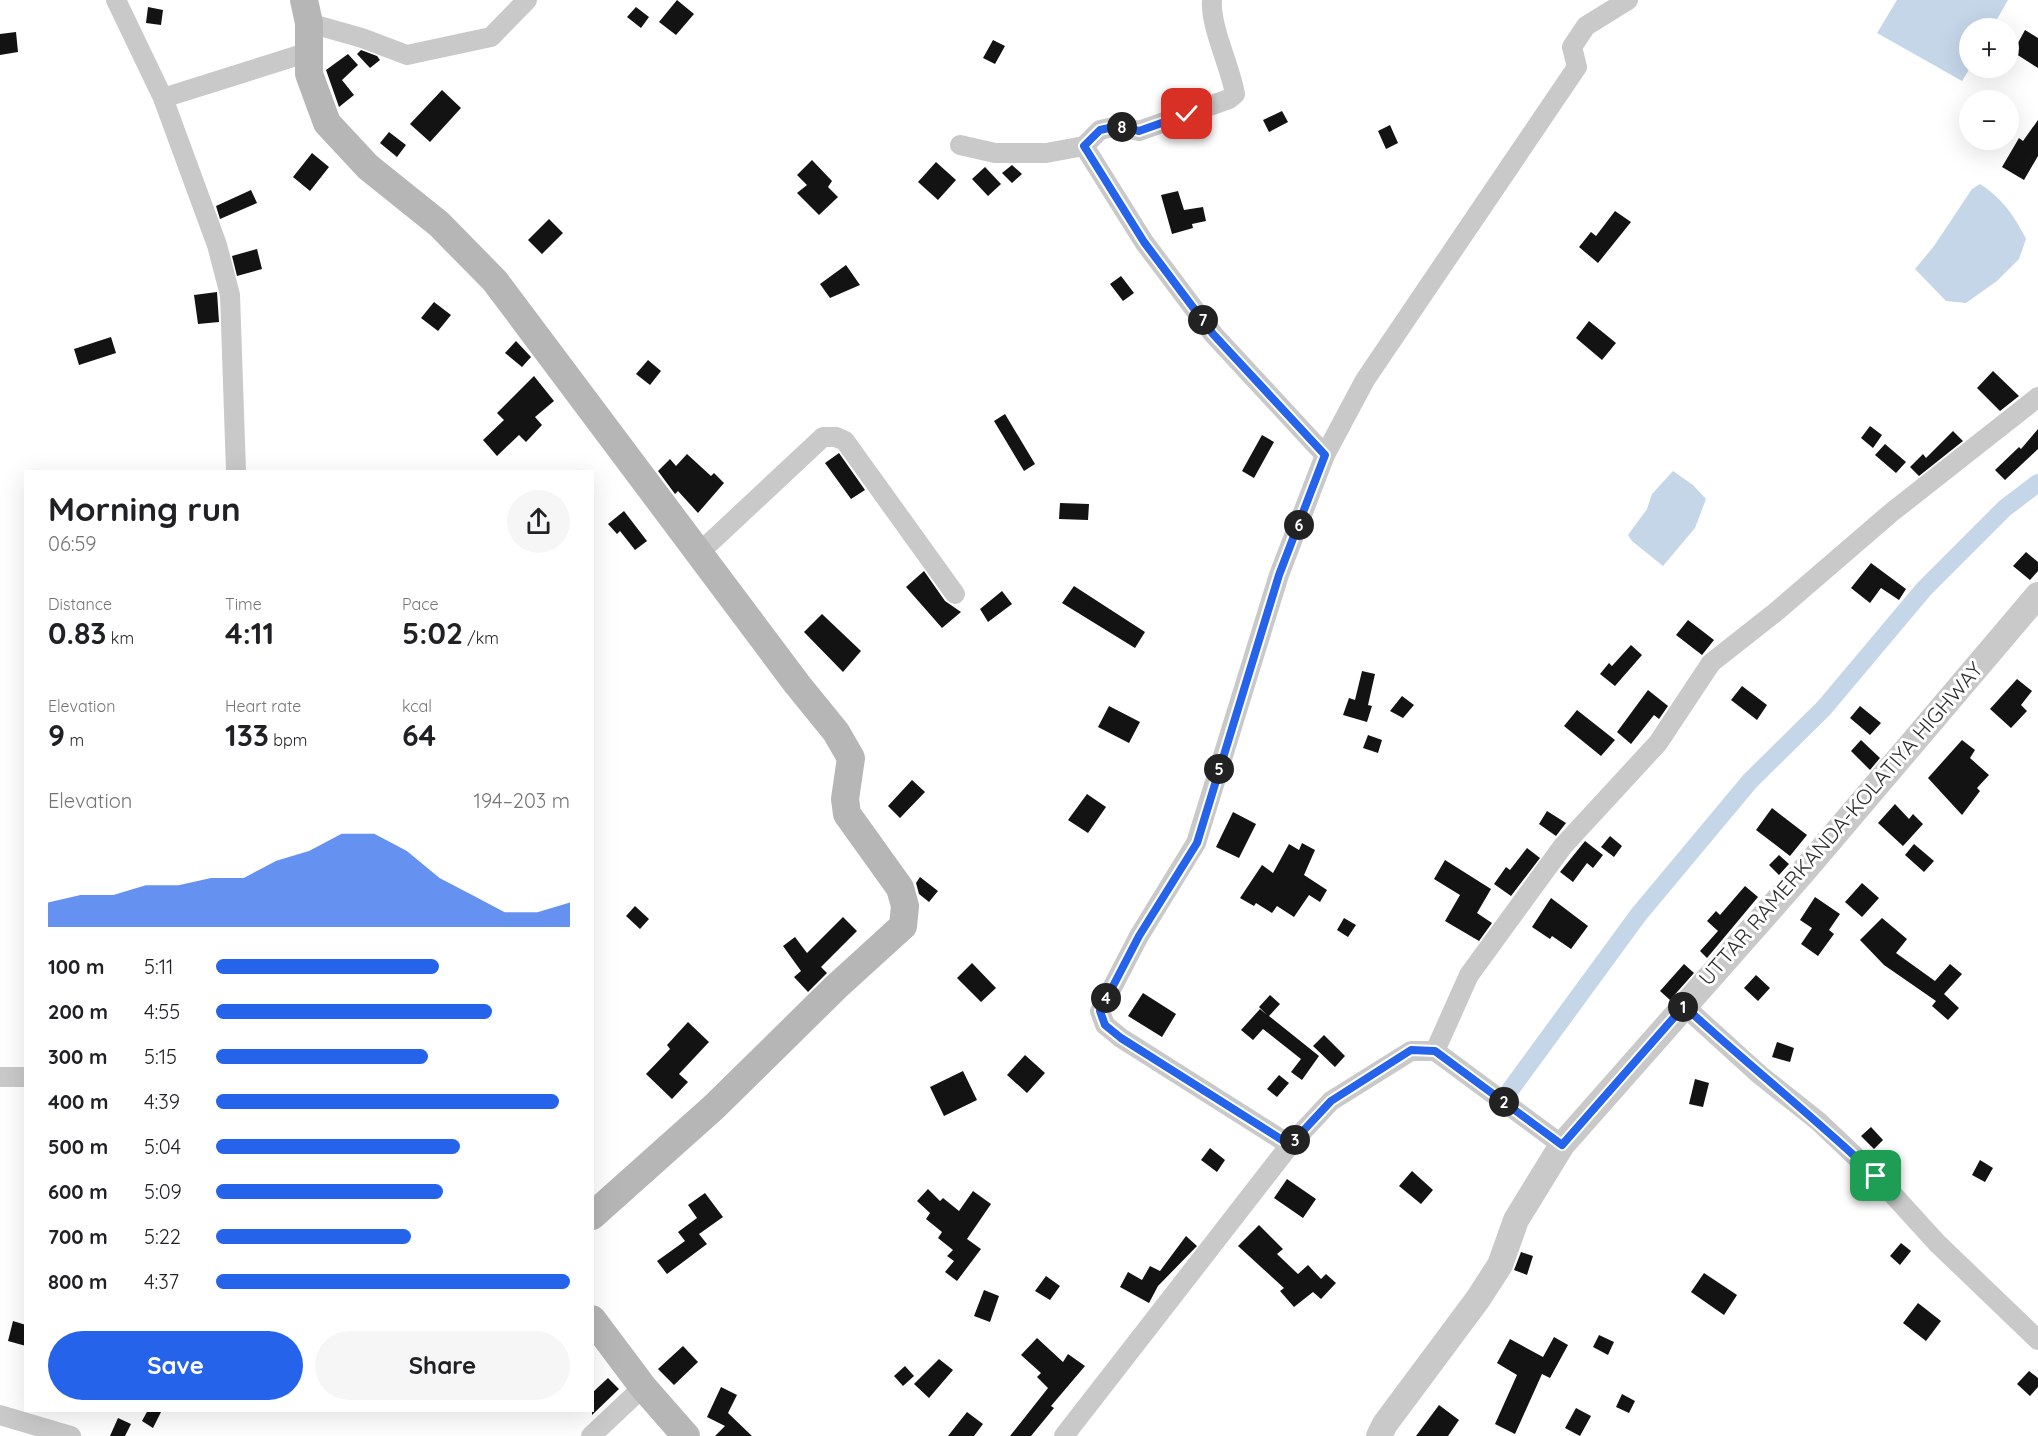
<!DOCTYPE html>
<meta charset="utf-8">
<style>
body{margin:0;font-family:Quicksand,sans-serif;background:#f6f6f6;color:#202124;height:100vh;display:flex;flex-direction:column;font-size:22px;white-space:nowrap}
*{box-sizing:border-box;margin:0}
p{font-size:20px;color:#757577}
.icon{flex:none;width:33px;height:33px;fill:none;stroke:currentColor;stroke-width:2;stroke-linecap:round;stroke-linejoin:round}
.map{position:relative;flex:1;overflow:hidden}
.details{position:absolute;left:24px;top:470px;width:570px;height:942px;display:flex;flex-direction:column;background:#fff;border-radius:0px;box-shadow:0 6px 24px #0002}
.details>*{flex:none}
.fabs{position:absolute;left:1959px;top:18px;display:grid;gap:12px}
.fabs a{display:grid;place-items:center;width:60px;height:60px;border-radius:50%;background:#fff;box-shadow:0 6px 24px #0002;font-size:30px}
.pin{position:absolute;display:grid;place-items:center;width:51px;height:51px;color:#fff;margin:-26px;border-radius:12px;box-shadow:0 3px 9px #0006}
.km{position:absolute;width:30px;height:30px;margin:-15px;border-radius:50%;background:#222;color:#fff;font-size:16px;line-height:30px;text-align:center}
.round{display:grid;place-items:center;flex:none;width:63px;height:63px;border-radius:32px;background:#f6f6f6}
.summary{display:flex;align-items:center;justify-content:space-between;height:102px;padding:0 24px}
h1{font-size:33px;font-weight:800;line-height:45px}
.figures{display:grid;grid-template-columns:repeat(3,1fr);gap:9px;height:102px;padding:6px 24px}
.figures div{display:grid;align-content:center}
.figures b{font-size:30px;font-weight:800}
.figures small{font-size:16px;font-weight:400}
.figures p{font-size:16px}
.chart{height:168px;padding:12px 24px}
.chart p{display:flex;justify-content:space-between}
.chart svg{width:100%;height:108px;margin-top:6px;fill:#2563eb;opacity:.7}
.action{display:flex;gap:12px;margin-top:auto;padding:12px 24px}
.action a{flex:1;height:69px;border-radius:36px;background:#2563eb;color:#fff;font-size:24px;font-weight:800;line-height:69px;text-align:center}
.action a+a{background:#f6f6f6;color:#202124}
ul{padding:0 24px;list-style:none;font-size:20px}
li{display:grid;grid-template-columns:96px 72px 1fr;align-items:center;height:45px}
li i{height:15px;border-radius:8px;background:#2563eb}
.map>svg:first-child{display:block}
.water{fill:#c5d6e9}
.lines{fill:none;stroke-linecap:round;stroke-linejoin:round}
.canal{stroke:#c5d6e9;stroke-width:18}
.building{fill:#131313}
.minor{stroke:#c9c9c9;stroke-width:20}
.tertiary{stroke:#c9c9c9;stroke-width:26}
.secondary{stroke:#b6b6b6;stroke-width:28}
.route-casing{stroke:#fff;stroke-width:12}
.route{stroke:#2563eb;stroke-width:8}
.labels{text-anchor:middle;stroke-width:6;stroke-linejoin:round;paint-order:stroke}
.street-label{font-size:21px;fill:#2c2c2c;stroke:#fff}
</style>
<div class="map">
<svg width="2038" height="1436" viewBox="0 0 2038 1436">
<rect width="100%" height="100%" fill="#fff"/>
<!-- water -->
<path class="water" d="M1897,0H2008L1992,28H1970V68L1962,81L1877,33Z
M1980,184C2002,198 2014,215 2026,239L2019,259L1997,281L1966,303L1946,301L1915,269L1934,246L1972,189Z
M1673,471L1693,485L1706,499L1695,528L1663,566L1632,541L1628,535L1647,509L1652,494Z"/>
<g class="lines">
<!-- canal -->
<path class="canal" d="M1505,1097L1639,914L1750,781L1824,708L1924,589L2005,508L2038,483"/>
</g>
<!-- building -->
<path class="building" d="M677,0L694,14L676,35L659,22Z
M148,7L163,10L161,25L146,23Z
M636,7L649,17L641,28L627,17Z
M2025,30L2038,38V68L2013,52Z
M16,32L18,52L0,55V34Z
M993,40L1005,46L995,64L983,58Z
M361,50L377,56L380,60L370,68L357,54Z
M348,54L358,65L342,80L354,95L339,107L326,70Z
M442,90L461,108L430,142L410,124Z
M1282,111L1288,122L1269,132L1263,120Z
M2038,120V156L2024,180L2002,167L2019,138L2023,141Z
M1390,125L1398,143L1386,149L1378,131Z
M389,132L406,145L397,157L380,143Z
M312,153L329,167L310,191L293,177Z
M812,160L832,181L828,187L838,197L819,215L797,193L807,185L797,175Z
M936,162L956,180L938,200L918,182Z
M1012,165L1022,174L1012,183L1002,173Z
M985,167L1001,184L988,196L972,179Z
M251,190L257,203L220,219L216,206Z
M1178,191L1184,210L1203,207L1206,221L1192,224L1193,228L1172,234L1161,195Z
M1615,211L1631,222L1598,263L1579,247L1591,232L1596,236Z
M549,219L563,233L542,254L528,240Z
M257,249L262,269L237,276L232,256Z
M846,265L860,285L830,298L820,284Z
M1121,276L1134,293L1123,301L1110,284Z
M217,292L219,322L198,324L194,295Z
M434,302L451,315L438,331L421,318Z
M1589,321L1616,343L1602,360L1576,338Z
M111,337L116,353L79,365L74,349Z
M516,341L531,357L522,367L505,353Z
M648,360L661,371L650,385L636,374Z
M1993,371L2019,396L2000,411L1977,388Z
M534,376L554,401L535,417L542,425L526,442L519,435L497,456L483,440L504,420L497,413Z
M1005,414L1035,464L1024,471L994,421Z
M1870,426L1882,435L1873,448L1861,438Z
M2038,429V449L2005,480L1995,470L2019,447L2021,449Z
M1953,431L1963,441L1919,476L1910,467L1923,454L1926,458Z
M1262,435L1274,442L1254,478L1242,471Z
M1885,444L1906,462L1896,473L1875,455Z
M839,453L865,490L851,499L825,463Z
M687,454L711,476L714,473L724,483L698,513L678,491L675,494L658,471L670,459L676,466Z
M1060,503L1089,504L1088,520L1059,519Z
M624,511L647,541L635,550L620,531L617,534L608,524Z
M2026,552L2038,562V571L2030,580L2013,566Z
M1871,563L1906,589L1899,600L1881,588L1870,603L1851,588Z
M924,571L945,601L961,612L942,628L906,587Z
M1074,586L1145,632L1135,648L1062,603Z
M1002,591L1012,604L988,622L980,609Z
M822,614L861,651L843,672L804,632Z
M1688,620L1714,640L1702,655L1676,635Z
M1631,645L1642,655L1615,686L1600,674L1609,663L1612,666Z
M1362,671L1375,674L1368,705L1372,706L1367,722L1343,715L1349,698L1355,700Z
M2017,679L2032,691L2021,705L2027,711L2011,728L1990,709Z
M1742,686L1767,705L1757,720L1731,700Z
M1648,690L1668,706L1659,719L1654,715L1631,744L1617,732Z
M1402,696L1414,705L1403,718L1390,711Z
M1109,706L1140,722L1129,743L1098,727Z
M1860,706L1881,723L1870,735L1850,718Z
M1577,710L1615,740L1601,756L1564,726Z
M1368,735L1382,740L1378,753L1363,748Z
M1861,740L1880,758L1870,770L1851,751Z
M1962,740L1975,750L1970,758L1989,775L1977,788L1980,791L1962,815L1928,778Z
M912,780L925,792L900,818L888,806Z
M1087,794L1106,807L1088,833L1068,820Z
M1895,804L1909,819L1913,814L1923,824L1903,846L1878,823Z
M1772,808L1807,835L1790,856L1756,830Z
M1547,811L1566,823L1556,836L1539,824Z
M1233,812L1256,824L1239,858L1216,847Z
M1610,836L1622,846L1614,857L1601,847Z
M1585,841L1603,855L1593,868L1587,863L1573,882L1560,872Z
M1302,843L1315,850L1304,875L1327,890L1320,902L1309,895L1294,917L1277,906L1272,913L1256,903L1254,906L1240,898L1262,865L1273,873L1289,844L1299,850Z
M1914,844L1934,861L1924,872L1905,855Z
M1527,848L1540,858L1511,896L1494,884L1506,867L1510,870Z
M1779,855L1789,864L1779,875L1769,865Z
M1445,860L1491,889L1477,913L1492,923L1479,941L1445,921L1460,895L1434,879Z
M920,877L938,891L929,902L919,894L916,883Z
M1862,883L1879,898L1862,917L1845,902Z
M1745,886L1758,897L1707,958L1700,951L1718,931L1707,921L1716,911L1720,915Z
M1815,897L1840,914L1829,930L1834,934L1818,956L1801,944L1812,928L1800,920Z
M1551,898L1588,926L1571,949L1552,936L1550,939L1532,927Z
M635,906L649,919L640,929L626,916Z
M843,917L857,931L821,967L827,973L808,992L794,977L801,971L783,946L795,937L807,953Z
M1344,918L1356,925L1348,937L1337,930Z
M1882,918L1907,939L1896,953L1935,981L1950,964L1962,974L1944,994L1959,1008L1948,1020L1932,1006L1936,1001L1884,965L1860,940Z
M972,963L996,988L981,1002L957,978Z
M1684,964L1694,973L1670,1000L1660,991Z
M1756,975L1770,988L1758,1001L1744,988Z
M1143,993L1176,1014L1162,1037L1128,1016Z
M1270,995L1280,1004L1269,1016L1319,1056L1302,1080L1291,1072L1301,1059L1263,1029L1253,1040L1241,1030L1260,1009L1267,1015L1259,1007Z
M688,1022L709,1042L679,1074L688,1082L672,1099L646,1074L670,1049L667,1045Z
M1324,1035L1345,1056L1335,1067L1313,1046Z
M1777,1042L1794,1048L1790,1062L1772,1057Z
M1025,1055L1045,1073L1027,1093L1007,1075Z
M963,1071L977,1100L944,1116L930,1087Z
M1279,1075L1289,1083L1277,1097L1267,1089Z
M1695,1079L1709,1083L1703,1107L1689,1104Z
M1871,1127L1883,1140L1874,1149L1861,1136Z
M1210,1148L1225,1160L1217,1172L1201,1160Z
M1980,1160L1993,1168L1985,1182L1972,1175Z
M1412,1171L1433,1190L1421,1204L1399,1186Z
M1287,1179L1316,1199L1303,1218L1274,1198Z
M928,1189L940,1201L943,1198L959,1211L973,1191L991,1204L967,1239L981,1249L957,1281L945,1272L954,1261L947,1256L953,1250L938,1238L942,1232L926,1219L930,1213L917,1201Z
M705,1193L723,1217L699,1234L707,1244L667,1274L657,1261L685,1241L678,1232L697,1218L688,1205Z
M1259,1225L1283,1249L1277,1254L1298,1274L1308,1265L1321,1279L1326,1274L1336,1283L1321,1299L1313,1292L1294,1307L1280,1291L1284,1288L1238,1246Z
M1186,1236L1197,1246L1158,1286L1149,1303L1120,1287L1128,1272L1142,1280L1150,1266L1160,1271Z
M1901,1243L1911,1251L1900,1265L1890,1256Z
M1521,1252L1533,1256L1527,1275L1514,1270Z
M1704,1273L1737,1295L1724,1315L1691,1292Z
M1046,1276L1060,1286L1050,1300L1035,1291Z
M984,1290L999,1296L990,1322L974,1316Z
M1918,1303L1941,1321L1926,1341L1903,1323Z
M13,1321L26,1325V1346L8,1341Z
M1599,1335L1614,1342L1608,1355L1593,1347Z
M1554,1337L1568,1345L1550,1378L1542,1374L1515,1434L1495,1424L1517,1375L1497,1363L1510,1339L1543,1357Z
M1037,1338L1063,1362L1068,1354L1085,1366L1051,1406L1054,1408L1031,1436H1010L1048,1388L1037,1377L1041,1373L1021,1355Z
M683,1346L698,1362L674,1385L658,1369Z
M939,1359L953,1370L929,1398L914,1384Z
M905,1366L914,1376L903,1386L894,1376Z
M2029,1371L2038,1378V1387L2030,1396L2017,1384Z
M608,1378L619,1389L592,1415V1393Z
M721,1387L737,1395L728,1413L752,1436H715L725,1426L707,1417Z
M1622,1394L1635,1401L1629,1413L1616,1407Z
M1439,1405L1459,1420L1448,1436H1416Z
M1576,1408L1591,1416L1580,1436L1565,1428Z
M148,1410H162L153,1428L142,1421Z
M967,1412L983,1424L974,1436H948Z
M118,1418L131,1424L125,1436H110Z"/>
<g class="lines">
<!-- minor -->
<path class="minor" d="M116,0L163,98L309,52
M309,23L362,38L407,55L491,37L527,0
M163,98L217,245L230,295L236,471
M960,145L995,153H1046L1084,146L1100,130L1118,126L1139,131L1229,99L1235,94C1230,65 1210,27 1212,0
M1084,146L1144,242L1213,334L1325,455
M700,552L823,437H836L845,441L955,594
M1684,1006L1760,1075L1818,1121L1876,1176L1937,1243L2038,1340
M1435,1051L1469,975L1563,846L1658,743L1711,663L1777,611L1892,512L2038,397
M0,1077H26
M1290,1145L1121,1038L1105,1025L1100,1011L1139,936L1196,843L1279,575L1325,455L1365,380L1577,67L1572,47L1586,26L1628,0
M0,1415L71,1436
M591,1436L643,1387
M1064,1436L1290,1145L1331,1101L1411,1051H1435L1562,1145"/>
<!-- tertiary -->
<path class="tertiary" d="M1379,1436L1385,1424L1478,1299L1500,1265L1516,1220L1562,1145L1803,872L2038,595"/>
<!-- secondary -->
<path class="secondary" d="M304,0L309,23V74L327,123L368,167L439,224L495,281L797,684L836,732L851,758L845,799L847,814L900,888L905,906L903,926L836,987L714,1107L592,1216
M592,1319L643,1387L686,1436"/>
</g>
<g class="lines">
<defs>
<path id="route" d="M1187,114L1139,131L1118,126L1100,130L1084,146L1144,242L1213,334L1325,455L1279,575L1197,843L1139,936L1100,1011L1105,1025L1121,1038L1290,1145L1331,1101L1411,1050L1435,1051L1562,1145L1684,1006C1747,1064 1814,1117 1876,1176"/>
</defs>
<!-- route casing -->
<use href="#route" class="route-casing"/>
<!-- route -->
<use href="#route" class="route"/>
</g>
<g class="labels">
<!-- street labels -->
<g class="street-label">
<text transform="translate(1841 824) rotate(-49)" y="7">UTTAR RAMERKANDA-KOLATIYA HIGHWAY</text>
</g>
</g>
</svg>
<div class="fabs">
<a>+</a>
<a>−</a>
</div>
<div class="pin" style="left:1876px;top:1176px;background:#1e9e55"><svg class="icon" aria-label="arrive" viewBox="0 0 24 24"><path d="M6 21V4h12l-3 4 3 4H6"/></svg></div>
<div class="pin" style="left:1187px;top:114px;background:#d93025"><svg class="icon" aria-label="check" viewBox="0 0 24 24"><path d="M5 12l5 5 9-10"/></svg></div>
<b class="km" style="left:1683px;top:1007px">1</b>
<b class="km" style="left:1504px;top:1102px">2</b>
<b class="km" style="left:1295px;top:1140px">3</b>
<b class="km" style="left:1106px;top:998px">4</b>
<b class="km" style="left:1219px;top:769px">5</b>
<b class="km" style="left:1299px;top:525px">6</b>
<b class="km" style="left:1203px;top:320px">7</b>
<b class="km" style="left:1122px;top:127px">8</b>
<section class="details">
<div class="summary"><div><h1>Morning run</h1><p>06:59</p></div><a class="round"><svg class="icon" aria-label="share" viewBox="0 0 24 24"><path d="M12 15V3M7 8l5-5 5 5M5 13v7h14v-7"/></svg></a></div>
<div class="figures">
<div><p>Distance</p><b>0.83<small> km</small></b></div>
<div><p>Time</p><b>4:11</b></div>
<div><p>Pace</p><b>5:02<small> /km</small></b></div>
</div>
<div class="figures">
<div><p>Elevation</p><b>9<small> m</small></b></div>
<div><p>Heart rate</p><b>133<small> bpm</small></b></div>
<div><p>kcal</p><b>64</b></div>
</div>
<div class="chart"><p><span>Elevation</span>194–203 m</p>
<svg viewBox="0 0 160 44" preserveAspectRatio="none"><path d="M0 44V34L10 31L20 31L30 27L40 27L50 24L60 24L70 17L80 13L90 6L100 6L110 13L120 24L130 31L140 38L150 38L160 34V44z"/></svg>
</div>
<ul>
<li><b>100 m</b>5:11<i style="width:63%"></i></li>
<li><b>200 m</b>4:55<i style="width:78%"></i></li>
<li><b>300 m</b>5:15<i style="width:60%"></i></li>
<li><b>400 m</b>4:39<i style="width:97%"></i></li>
<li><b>500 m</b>5:04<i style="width:69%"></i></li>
<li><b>600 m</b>5:09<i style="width:64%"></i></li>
<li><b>700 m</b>5:22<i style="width:55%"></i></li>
<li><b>800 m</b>4:37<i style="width:100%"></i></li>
</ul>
<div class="action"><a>Save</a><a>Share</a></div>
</section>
</div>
